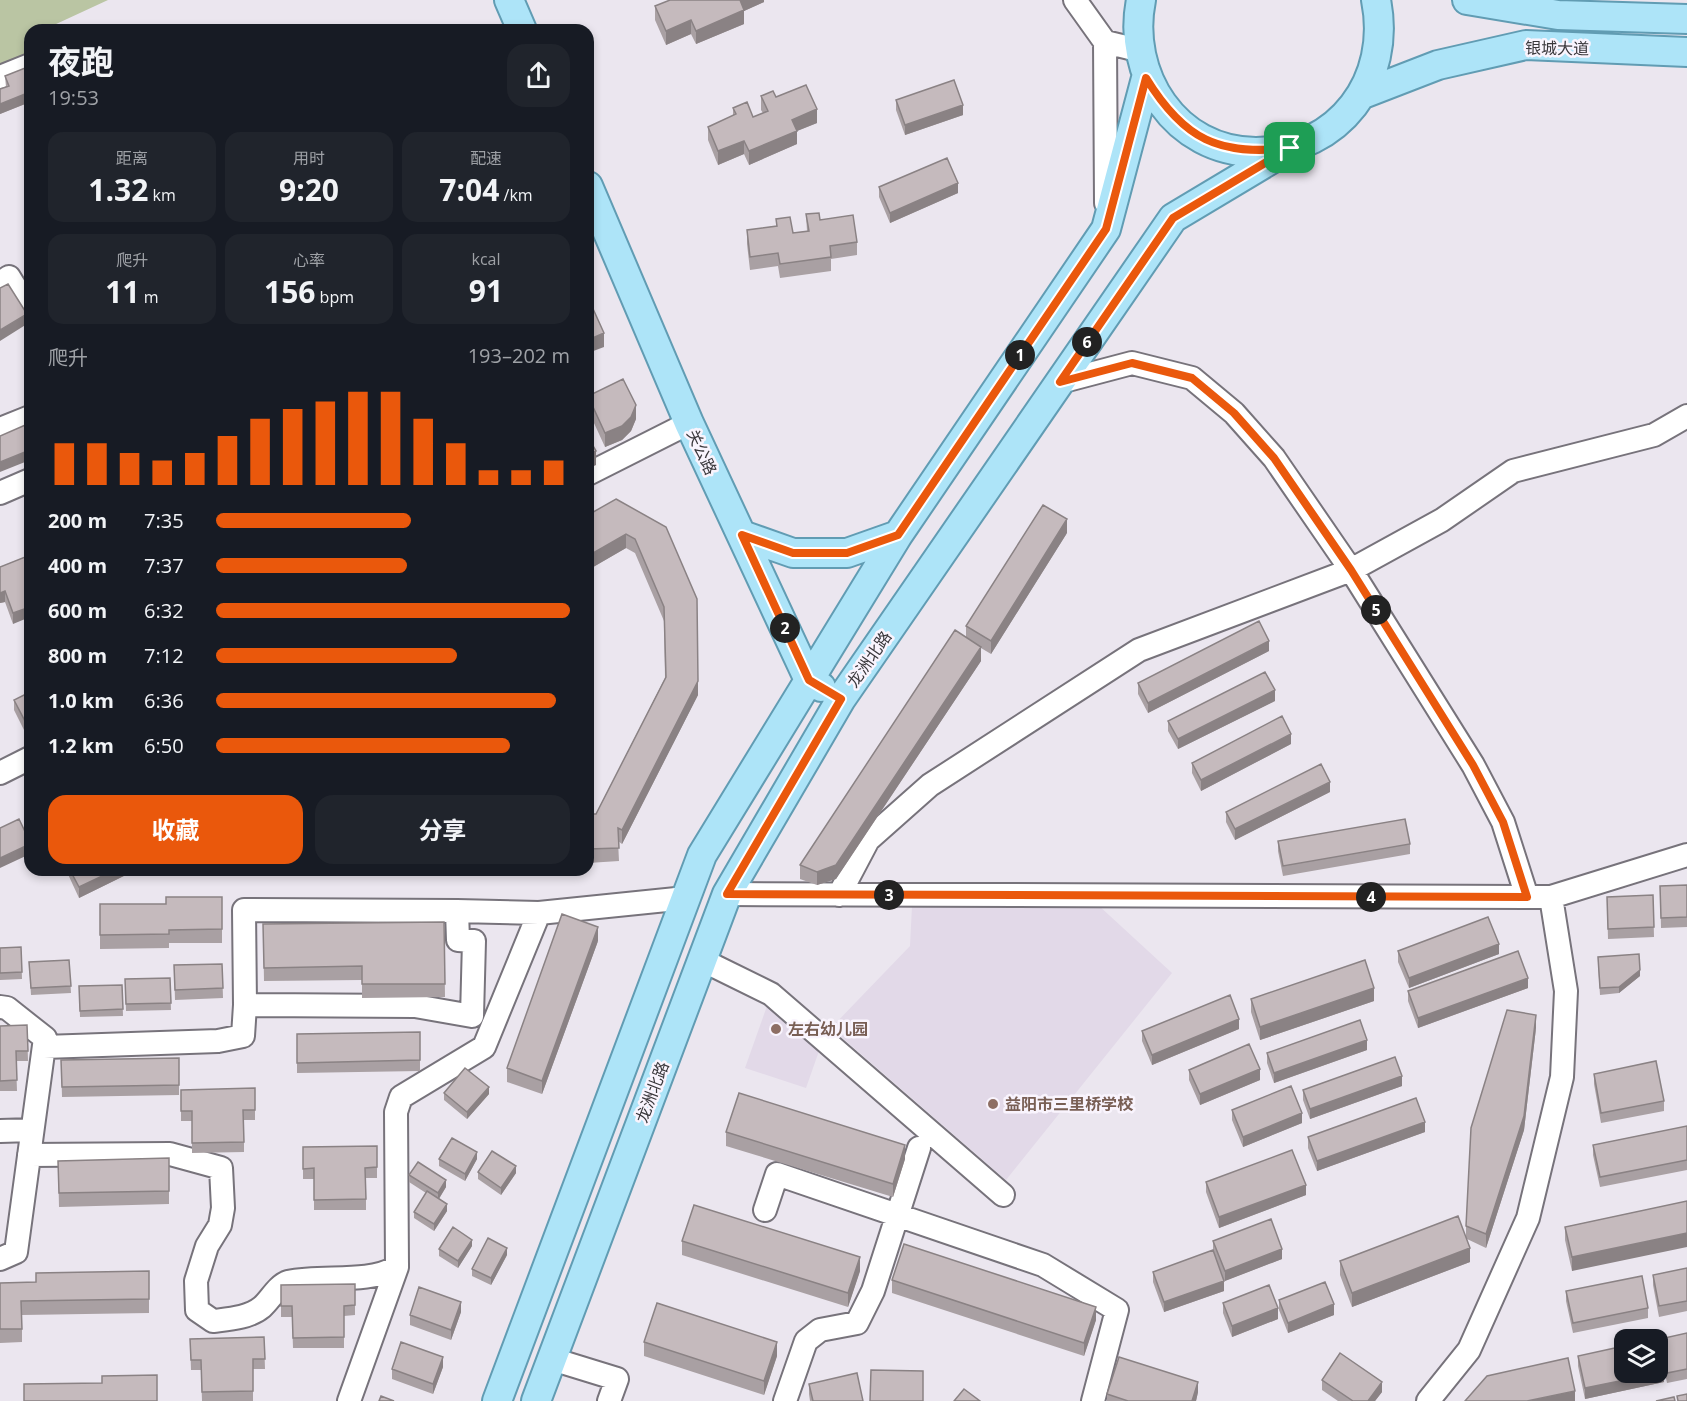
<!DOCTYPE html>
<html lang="zh">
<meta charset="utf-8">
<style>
body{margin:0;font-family:"Open Sans","Noto Sans SC",sans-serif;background:#20242c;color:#f1f3f6;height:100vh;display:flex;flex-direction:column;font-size:22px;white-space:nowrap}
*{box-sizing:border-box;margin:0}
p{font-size:20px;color:#9ea1a6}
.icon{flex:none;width:33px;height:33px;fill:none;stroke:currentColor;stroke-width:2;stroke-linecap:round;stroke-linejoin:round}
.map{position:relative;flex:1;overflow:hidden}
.drawer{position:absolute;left:24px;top:24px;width:570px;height:852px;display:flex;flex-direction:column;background:#171b24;border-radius:18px;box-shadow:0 3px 9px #0003}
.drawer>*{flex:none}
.tools{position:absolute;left:1614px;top:1329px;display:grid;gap:12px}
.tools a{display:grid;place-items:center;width:54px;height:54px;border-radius:12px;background:#171b24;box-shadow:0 3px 9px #0003;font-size:30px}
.pin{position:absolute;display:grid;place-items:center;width:51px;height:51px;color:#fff;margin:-26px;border-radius:12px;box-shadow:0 3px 9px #0006}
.km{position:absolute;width:30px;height:30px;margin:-15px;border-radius:50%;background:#222;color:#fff;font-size:16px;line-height:30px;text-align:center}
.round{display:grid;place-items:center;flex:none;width:63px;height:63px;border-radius:18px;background:#20242c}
.headline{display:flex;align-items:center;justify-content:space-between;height:102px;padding:0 24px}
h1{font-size:33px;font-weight:700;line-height:45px}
.figures{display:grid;grid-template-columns:repeat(3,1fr);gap:9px;height:102px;padding:6px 24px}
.figures div{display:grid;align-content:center;border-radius:15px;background:#20242c;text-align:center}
.figures b{font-size:30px;font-weight:700}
.figures small{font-size:16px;font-weight:400}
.figures p{font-size:16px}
.chart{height:168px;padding:12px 24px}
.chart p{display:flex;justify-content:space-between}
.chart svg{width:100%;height:108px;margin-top:6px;stroke:#ea580c;stroke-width:6}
.button{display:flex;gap:12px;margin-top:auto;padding:12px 24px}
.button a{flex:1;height:69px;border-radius:18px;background:#ea580c;color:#fff;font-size:24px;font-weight:700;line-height:69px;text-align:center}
.button a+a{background:#20242c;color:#f1f3f6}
ul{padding:0 24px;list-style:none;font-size:20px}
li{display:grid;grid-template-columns:96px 72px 1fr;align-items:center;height:45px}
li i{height:15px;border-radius:8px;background:#ea580c}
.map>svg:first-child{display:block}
.built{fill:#e2d9e8}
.green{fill:#bac5a3}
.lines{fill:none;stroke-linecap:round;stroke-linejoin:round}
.minor-casing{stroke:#77737b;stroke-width:26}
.major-casing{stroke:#619cb3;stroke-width:32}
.minor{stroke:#fff;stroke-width:22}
.major{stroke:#ade4f8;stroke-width:28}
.wall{fill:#a9a0a3}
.shaded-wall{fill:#8a8284}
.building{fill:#c5babd;stroke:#8a8284;stroke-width:1.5}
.route-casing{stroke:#fff;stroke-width:12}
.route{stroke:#ea580c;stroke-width:8}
.education-dot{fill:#8d6e63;stroke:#f9f4fd;stroke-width:2}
.labels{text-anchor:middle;stroke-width:5;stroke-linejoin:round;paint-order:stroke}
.street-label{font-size:16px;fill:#39373b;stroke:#f9f4fd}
.education-label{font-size:16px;font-weight:bold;fill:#785e54;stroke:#f9f4fd;text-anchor:start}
</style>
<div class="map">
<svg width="1687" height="1401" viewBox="0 0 1687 1401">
<rect width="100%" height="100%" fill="#ebe6ef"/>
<!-- built -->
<path class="built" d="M1097,904L1172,973L1006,1180L831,1028L910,946L912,906Z
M767,1006L819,1051L806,1088L745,1068Z"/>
<!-- green -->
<path class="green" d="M0,0H108L54,25V30H30V52L0,64Z"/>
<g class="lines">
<defs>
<path id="minor" d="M1075,0L1105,42L1138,50
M1105,42L1106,203
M0,77L30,65
M0,283L9,277L30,311
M1060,382L1132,363L1192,378L1234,413L1274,458L1351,570L1473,765L1503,822L1527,897
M0,429L30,417
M588,474L689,423
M0,493L30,480
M0,773L30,758
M727,894L1551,897L1687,855
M839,895L868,840L930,785L1139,650L1351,570L1442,520L1513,471L1654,435L1687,416
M457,911L244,910L245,1005L415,1006L472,1016L474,941L458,940L457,911L539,913
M702,960L771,994L1003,1195
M0,1007L7,1008L45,1038L16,1252L0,1259
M44,1047L218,1041L243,1036L245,1005
M0,1131L32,1130
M29,1155L170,1154L221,1168L223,1208L220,1225L207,1246L196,1281L197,1310L213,1321C229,1319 249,1318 262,1307C270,1300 278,1285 288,1282C324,1274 365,1285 397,1267
M765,1210L777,1174L1043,1265L1117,1310L1093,1401
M552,1359L617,1379L609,1401
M349,1401L397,1267L396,1112L401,1097L484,1047L539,913L686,898
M785,1401L806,1341L820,1330L857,1323L873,1291L919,1148
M1428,1401L1469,1350L1528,1218L1562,1077L1566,991L1551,897"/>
<path id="major" d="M509,0L522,30
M1141,0C1126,74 1175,152 1256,152C1340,151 1392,79 1376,0
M1467,0L1558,15L1687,19
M1363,94L1438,65L1526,45L1687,52
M588,186L689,423L809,680L821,687
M742,535L793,553H847L898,535
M497,1401L702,855L898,535L1106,229L1146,78
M536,1401L727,894L841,699L1173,218L1290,148"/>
</defs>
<!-- minor casing -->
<use href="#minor" class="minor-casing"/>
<!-- major casing -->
<use href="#major" class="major-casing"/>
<!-- minor -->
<use href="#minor" class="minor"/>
<!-- major -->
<use href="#major" class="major"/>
</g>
<!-- wall -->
<path class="wall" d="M764,0V2L744,11V24L696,44L691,34L666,45L655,20V6Z
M30,66V102L0,114V89L6,87L5,76Z
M761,96L776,97L817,123L797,131V144L749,165L744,154L718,165L708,140V127L733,116V108L753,117L763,113L761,110Z
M896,100L963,115L905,135L896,110Z
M879,187L958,193L890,223L879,197Z
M806,214L820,220L857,242V255L831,259V271L780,278L778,266L750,270L747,244V230L776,226V219L793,233L807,231Z
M588,396L636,419L631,431L622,440L605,447L588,410Z
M588,515L666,527L698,695L622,844L618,841L619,861L588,863V814H596L665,678L664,621L635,553L626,548L588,570Z
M1067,533L991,654L981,648V661L836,879L817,885L800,879V865L966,638V626Z
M30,555L13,624L5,602L0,603V567Z
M588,629L591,658V671H588Z
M1269,651L1148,713L1138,694V683Z
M30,692L25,732L14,710V700Z
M1275,701L1178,749L1168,731V721Z
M588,711L593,741V754L588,755Z
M1291,744L1201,791L1192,773V763Z
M1330,792L1235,840L1226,822V812Z
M1278,841L1410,844V854L1283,876L1278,851Z
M66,870H136L79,898Z
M1687,885V927L1661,928L1660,886Z
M1653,895L1654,937L1608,939L1607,897Z
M222,897V943H169V948L100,949V904H166Z
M444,922L445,997L362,998V980L264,981L263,924Z
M598,941L542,1094L507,1082V1068Z
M21,947L22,979L0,980V948Z
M1398,951L1499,954L1409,988L1398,962Z
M69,960L71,993L31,995L29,962Z
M222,964L223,998L175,1000L174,965Z
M1598,964L1640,976L1619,993L1600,995Z
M170,978L171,1010L126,1011L125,979Z
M122,985L123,1016L80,1017L79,986Z
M1528,988L1418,1028L1408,1001V991Z
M1251,999L1374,1001L1260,1040L1251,1012Z
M27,1025L28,1061H16L17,1091H0V1026Z
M1536,1028L1524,1130L1486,1248L1467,1239L1470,1262L1352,1307L1340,1275V1261L1466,1238V1226Z
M1239,1029L1152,1065L1142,1041V1031Z
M420,1032V1071L297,1073V1034Z
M1367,1050L1274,1083L1267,1063V1053Z
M179,1058V1095L62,1097L61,1060Z
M1189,1070L1260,1080L1200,1105L1189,1080Z
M1594,1074L1664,1101V1111L1601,1123L1594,1084Z
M1402,1086L1310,1119L1303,1100V1090Z
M255,1088V1120H244V1152L192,1153V1121H181V1090Z
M444,1093L489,1094L467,1119L444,1100Z
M1232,1110L1302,1123L1243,1147L1232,1120Z
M1687,1126V1170L1600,1187L1593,1155V1145Z
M726,1132L905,1159L893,1197L726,1146Z
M1425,1132L1317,1171L1308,1148V1137Z
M377,1146V1178H366V1210H314V1179H303V1147Z
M169,1158V1204L59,1207L58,1161Z
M439,1159H477L465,1181L439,1166Z
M478,1172L516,1173L501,1195L478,1179Z
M409,1175L446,1187L439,1199L447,1211L434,1231L414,1218V1212L426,1193L409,1182Z
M1206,1182L1306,1195L1219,1228L1206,1192Z
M1687,1201L1572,1271L1565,1240V1227Z
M682,1241L860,1271L848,1307L682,1255Z
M1213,1241L1282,1259L1224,1281V1291L1164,1312L1153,1282V1272L1213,1251Z
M472,1246L458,1268L439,1256V1249Z
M507,1255L491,1285L472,1276V1269Z
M1687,1268V1311L1659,1317L1653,1285V1275Z
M149,1271V1313L22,1315V1342L0,1343V1283L36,1282Z
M892,1280L1096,1320L1084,1356L892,1293Z
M355,1284V1315L344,1316V1348H293L292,1317H281V1285Z
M1566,1291L1648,1308V1318L1573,1333L1566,1301Z
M1279,1300L1334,1315L1288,1333L1279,1310Z
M1223,1303L1278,1319L1232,1337L1223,1313Z
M461,1312L451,1340L410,1325V1315Z
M1687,1333V1379L1667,1383L1660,1349V1339Z
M264,1337L265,1369H253V1401H202L201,1370H191L190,1339Z
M644,1342L777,1356L764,1395L644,1356Z
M1578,1356L1664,1382L1585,1399L1578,1366Z
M443,1367L433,1394L392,1379V1369Z
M1322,1380L1382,1392L1375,1401H1338L1322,1390Z
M809,1384L863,1401H810L809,1394Z
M1198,1392L1196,1401H1107V1394Z"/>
<!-- shaded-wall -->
<path class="shaded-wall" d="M739,0H764V2L744,11V24L696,44V31Z
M691,20V34L666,45V31Z
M30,92V102L0,114V104Z
M963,105V115L905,135V125Z
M817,109V123L797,131V144L749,165V151L792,120Z
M744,141V154L718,165V151Z
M958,183V193L890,223V213Z
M27,314V324L0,341V330Z
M604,333V347L588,353V340Z
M636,405V419L631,431L622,440L605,447V433Z
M30,450V460L0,472V462Z
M596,451V465L588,469V455Z
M1067,519V533L991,654V641Z
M626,534V548L588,570V556Z
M5,591V602L0,603V593Z
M30,607V617L13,624V613Z
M1269,641V651L1148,713V703Z
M981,647V661L836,879L817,885V872Z
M698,681V695L622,844V830Z
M1275,690V701L1178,749V739Z
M30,719V729L25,732V721Z
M1291,734V744L1201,791V780Z
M1330,782V792L1235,840V829Z
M30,844V854L0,868V858Z
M115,870H136L79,898V887Z
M598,927V941L542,1094V1081Z
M1499,944V954L1409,988V978Z
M1640,970V976L1619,993V987Z
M1528,978V988L1418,1028V1018Z
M1374,988V1001L1260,1040V1027Z
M1536,1015V1028L1524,1130L1486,1248V1234Z
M1239,1019V1029L1152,1065V1055Z
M1367,1040V1050L1274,1083V1073Z
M1260,1069V1080L1200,1105V1094Z
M1402,1076V1086L1310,1119V1109Z
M489,1087V1094L467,1119V1112Z
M1302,1113V1123L1243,1147V1137Z
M1425,1122V1132L1317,1171V1161Z
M905,1145V1159L893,1197V1184Z
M477,1152V1159L465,1181V1174Z
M516,1166V1173L501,1195V1188Z
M446,1180V1187L438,1200V1193Z
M1306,1185V1195L1219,1228V1217Z
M447,1204V1211L434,1231V1224Z
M1687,1233V1247L1572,1271V1257Z
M472,1240V1246L458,1268V1261Z
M507,1248V1255L491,1285V1278Z
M1470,1248V1262L1352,1307V1293Z
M1282,1249V1259L1225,1281V1271Z
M860,1257V1271L848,1307V1293Z
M1224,1281V1291L1164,1312V1302Z
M461,1302V1312L451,1340V1330Z
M1334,1304V1315L1288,1333V1323Z
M1096,1307V1320L1084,1356V1343Z
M1278,1308V1319L1232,1337V1326Z
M777,1342V1356L764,1395V1381Z
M443,1357V1367L433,1394V1384Z
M1664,1372V1382L1585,1399V1388Z
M1198,1382V1392L1196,1401H1192Z
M1382,1382V1392L1375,1401H1368Z
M1575,1391V1401H1527Z"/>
<!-- building -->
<path class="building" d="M670,0H740L744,10L696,31L691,20L666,31L655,6Z
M477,26L479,30H468Z
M30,66V92L0,104V89L9,86L5,76Z
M954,80L963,105L905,125L896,100Z
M806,85L817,109L792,120L797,131L749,151L744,141L718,151L708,127L736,114L733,108L747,102L753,117L768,111L761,96L773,91L776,97Z
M947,158L958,183L890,213L879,187Z
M819,213L820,220L853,215L857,242L830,246L831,257L780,264L778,253L750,257L747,230L777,226L776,219L790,217L793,233L809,231L806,214Z
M8,284L27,314L0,330V288Z
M588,300H589L604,333L588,340Z
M623,379L636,405L631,417L622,426L605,433L588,396Z
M30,423V450L0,462V436Z
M588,437L596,451L588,455Z
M616,499L666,527L697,599L698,681L622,830L618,828L619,848L588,849V814H596L666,677L664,607L635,539L626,534L588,556V515Z
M1043,505L1067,519L991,641L966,626Z
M30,555V582H28L30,587V607L13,613L5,591L0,593V567Z
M1259,621L1269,641L1148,703L1138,683Z
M588,629H590L591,658H588Z
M955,630L981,647L836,865L817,872L800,865Z
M1265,672L1275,690L1178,739L1168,721Z
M30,692V719L25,721L14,700Z
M591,710L593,741H588V711Z
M1282,716L1291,734L1201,780L1192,763Z
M1321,764L1330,782L1235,829L1226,812Z
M19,819L30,842V844L0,858V828Z
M1405,819L1410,844L1283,866L1278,841Z
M70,870H115L79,887Z
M1687,885V917L1661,918L1660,886Z
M1653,895L1654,927L1608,929L1607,897Z
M166,897H222V929L169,930V934L100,935V904H166Z
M562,914L598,927L542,1081L507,1068Z
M1488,917L1499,944L1409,978L1398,951Z
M444,922L445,984H362V966L264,968L263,924Z
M21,947L22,972L0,973V948Z
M1518,951L1528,978L1418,1018L1408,991Z
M1639,954L1640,970L1619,987L1600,988L1598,957Z
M69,960L71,986L31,988L29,962Z
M1365,960L1374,988L1260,1027L1251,999Z
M222,964L223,988L175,990L174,965Z
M170,978L171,1003L126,1004L125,979Z
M122,985L123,1009L80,1011L79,986Z
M1230,995L1239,1019L1152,1055L1142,1031Z
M1507,1010L1536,1015L1524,1116L1486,1234L1466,1226L1471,1128Z
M1360,1020L1367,1040L1274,1073L1267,1053Z
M27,1025L28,1051H16L17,1080L0,1081V1026Z
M420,1032V1060L297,1063V1034Z
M1249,1044L1260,1069L1200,1094L1189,1070Z
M1395,1057L1402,1076L1310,1109L1303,1090Z
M179,1058V1085L62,1087L61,1060Z
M1656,1061L1664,1101L1601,1113L1594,1074Z
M465,1068L489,1087L467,1112L444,1093Z
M1291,1086L1302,1113L1243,1137L1232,1110Z
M255,1088V1110H243L244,1142L192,1143V1111H181V1090Z
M739,1093L905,1145L893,1184L726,1132Z
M1416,1098L1425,1122L1317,1161L1308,1137Z
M1687,1126V1160L1600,1177L1593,1145Z
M452,1138L477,1152L465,1174L439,1159Z
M377,1146V1167L365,1168L366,1199L314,1200V1168L303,1169V1147Z
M1292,1150L1306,1185L1219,1217L1206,1182Z
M492,1151L516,1166L501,1188L478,1172Z
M169,1158V1191L59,1193L58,1161Z
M418,1162L446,1180L438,1193L409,1175Z
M427,1191L447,1204L434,1224L414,1212Z
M1687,1201V1233L1572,1257L1565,1227Z
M694,1205L860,1257L848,1293L682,1241Z
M1458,1216L1470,1248L1352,1293L1340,1261Z
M1271,1219L1282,1249L1225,1271L1213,1241Z
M453,1227L472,1240L458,1261L439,1249Z
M488,1238L507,1248L491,1278L472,1269Z
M904,1244L1096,1307L1084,1343L892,1280Z
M1213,1250L1224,1281L1164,1302L1153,1272Z
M1687,1268V1301L1659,1306L1653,1275Z
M149,1271V1299L21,1301L22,1329H0V1283L36,1282V1273Z
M1642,1276L1648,1308L1573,1323L1566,1291Z
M1325,1282L1334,1304L1288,1323L1279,1300Z
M355,1284V1305L344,1306V1337L293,1338L292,1306H281V1285Z
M1269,1285L1278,1308L1232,1326L1223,1303Z
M419,1287L461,1302L451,1330L410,1315Z
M657,1303L777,1342L764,1381L644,1342Z
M1687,1333V1369L1667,1373L1660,1339Z
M264,1337L265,1359H253V1391L202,1392L201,1360H191L190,1339Z
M1658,1341L1664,1372L1585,1388L1578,1356L1624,1346V1372H1658Z
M401,1342L443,1357L433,1384L392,1369Z
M1340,1353L1382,1382L1368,1401H1353L1322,1380Z
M1119,1357L1198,1382L1192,1401H1128L1107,1394Z
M1568,1358L1575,1391L1527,1401H1465L1487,1376Z
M871,1370L923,1371V1401H870Z
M857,1373L863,1401H813L809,1384Z
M157,1375V1401H24V1384L102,1383V1376Z
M964,1389L980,1401H954Z
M1687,1394V1401H1678L1677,1396Z
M381,1396L394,1401H379Z
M1674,1397L1675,1401H1656Z"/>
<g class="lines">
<defs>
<path id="route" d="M1146,78C1184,140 1219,156 1290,148L1173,218L1060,382L1132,363L1192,378L1234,413L1274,458L1351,570L1473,765L1503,822L1527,897L727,894L841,699L809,680L742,535L793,553H847L898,535L1106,229Z"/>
</defs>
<!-- route casing -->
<use href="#route" class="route-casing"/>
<!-- route -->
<use href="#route" class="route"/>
</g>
<!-- markers -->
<g class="education-dot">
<circle cx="776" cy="1029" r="6"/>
<circle cx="993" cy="1104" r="6"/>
</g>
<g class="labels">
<!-- street labels -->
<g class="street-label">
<text transform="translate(1557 48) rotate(1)" y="6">银城大道</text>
<text transform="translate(702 452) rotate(65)" y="6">关公路</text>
<text transform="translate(869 659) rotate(-55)" y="6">龙洲北路</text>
<text transform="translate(652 1092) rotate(-69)" y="6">龙洲北路</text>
</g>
<!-- education labels -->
<g class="education-label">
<text x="788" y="1035">左右幼儿园</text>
<text x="1005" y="1110">益阳市三里桥学校</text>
</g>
</g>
</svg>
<div class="tools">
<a><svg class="icon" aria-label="layers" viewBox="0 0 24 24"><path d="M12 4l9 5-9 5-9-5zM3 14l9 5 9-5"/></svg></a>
</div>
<div class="pin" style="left:1290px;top:148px;background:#1e9e55"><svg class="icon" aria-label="arrive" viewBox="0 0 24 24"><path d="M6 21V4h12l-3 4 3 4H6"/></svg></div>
<b class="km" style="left:1020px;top:355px">1</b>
<b class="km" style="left:785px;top:628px">2</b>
<b class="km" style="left:889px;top:895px">3</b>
<b class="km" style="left:1371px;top:897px">4</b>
<b class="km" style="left:1376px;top:610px">5</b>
<b class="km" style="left:1087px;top:342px">6</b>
<section class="drawer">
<div class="headline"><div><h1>夜跑</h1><p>19:53</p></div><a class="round"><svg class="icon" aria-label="share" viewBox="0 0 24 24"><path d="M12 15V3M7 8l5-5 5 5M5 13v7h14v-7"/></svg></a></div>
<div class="figures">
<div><p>距离</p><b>1.32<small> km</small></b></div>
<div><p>用时</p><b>9:20</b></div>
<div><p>配速</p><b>7:04<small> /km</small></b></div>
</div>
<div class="figures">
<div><p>爬升</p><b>11<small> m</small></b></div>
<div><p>心率</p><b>156<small> bpm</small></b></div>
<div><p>kcal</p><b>91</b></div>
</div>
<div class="chart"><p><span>爬升</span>193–202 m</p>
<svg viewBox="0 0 160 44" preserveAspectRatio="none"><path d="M5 44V27M15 44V27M25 44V31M35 44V34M45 44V31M55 44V24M65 44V17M75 44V13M85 44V10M95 44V6M105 44V6M115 44V17M125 44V27M135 44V38M145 44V38M155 44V34"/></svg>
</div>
<ul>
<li><b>200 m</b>7:35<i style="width:55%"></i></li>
<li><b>400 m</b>7:37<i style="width:54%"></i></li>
<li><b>600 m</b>6:32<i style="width:100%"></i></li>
<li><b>800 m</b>7:12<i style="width:68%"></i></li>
<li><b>1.0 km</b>6:36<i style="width:96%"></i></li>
<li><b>1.2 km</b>6:50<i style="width:83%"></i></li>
</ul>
<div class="button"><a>收藏</a><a>分享</a></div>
</section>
</div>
